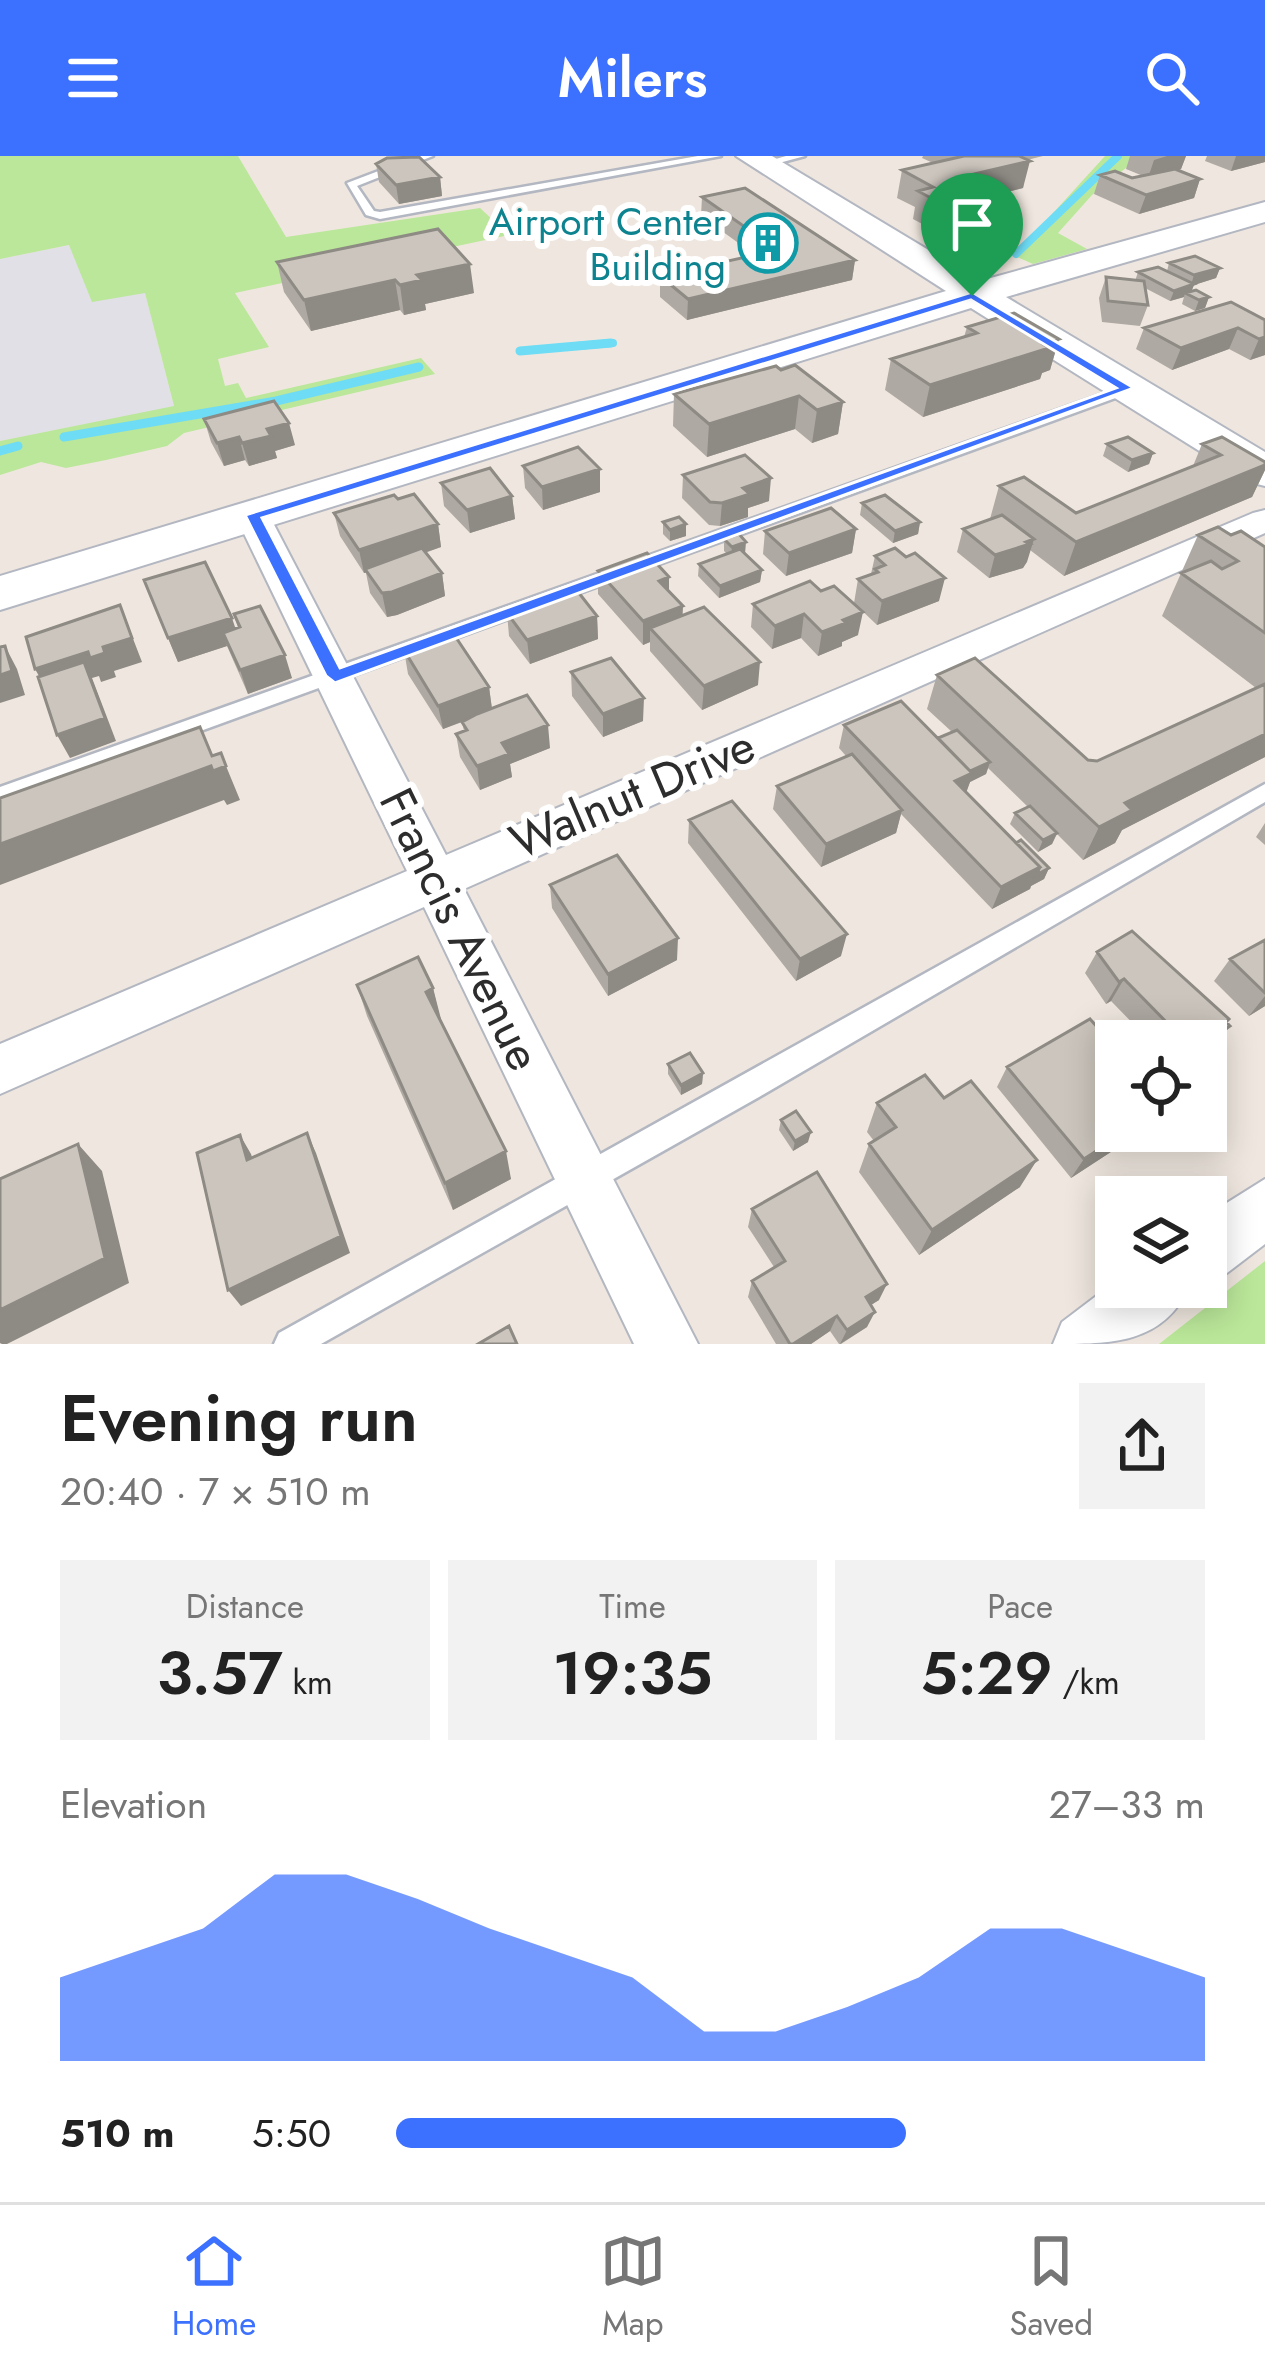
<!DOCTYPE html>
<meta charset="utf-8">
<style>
body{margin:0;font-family:Jost,sans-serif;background:#f2f2f2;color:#222;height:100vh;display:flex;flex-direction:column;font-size:45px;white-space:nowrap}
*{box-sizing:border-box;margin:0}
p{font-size:39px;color:#767676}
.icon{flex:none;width:66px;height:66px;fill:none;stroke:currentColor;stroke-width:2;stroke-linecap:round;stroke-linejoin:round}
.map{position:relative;height:1188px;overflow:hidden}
.details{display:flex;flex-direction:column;background:#fff;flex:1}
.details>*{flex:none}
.fabs{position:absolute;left:1095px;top:864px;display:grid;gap:24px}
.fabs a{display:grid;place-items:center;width:132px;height:132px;border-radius:0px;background:#fff;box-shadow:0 6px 30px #0003;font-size:60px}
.pin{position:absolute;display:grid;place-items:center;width:102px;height:102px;color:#fff;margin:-123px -51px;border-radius:50% 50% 50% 0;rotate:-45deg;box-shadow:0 0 12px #0007}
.pin .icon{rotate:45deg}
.round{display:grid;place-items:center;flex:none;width:126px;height:126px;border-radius:0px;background:#f2f2f2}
.summary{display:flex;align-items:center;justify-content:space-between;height:204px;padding:0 60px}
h1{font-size:66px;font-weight:600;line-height:90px}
.metrics{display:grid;grid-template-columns:repeat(3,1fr);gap:18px;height:204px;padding:12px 60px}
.metrics div{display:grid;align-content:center;border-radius:0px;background:#f2f2f2;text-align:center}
.metrics b{font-size:60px;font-weight:600}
.metrics small{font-size:33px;font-weight:400}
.metrics p{font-size:33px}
.chart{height:336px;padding:24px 60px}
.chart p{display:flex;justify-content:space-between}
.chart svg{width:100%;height:216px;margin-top:12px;fill:#3c70ff;opacity:.7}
ul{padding:0 60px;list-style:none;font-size:39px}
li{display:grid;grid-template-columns:192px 144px 1fr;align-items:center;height:90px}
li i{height:30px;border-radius:15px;background:#3c70ff}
header{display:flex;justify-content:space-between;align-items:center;height:156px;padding:0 60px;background:#3c70ff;color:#fff;font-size:54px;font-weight:600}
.tab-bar{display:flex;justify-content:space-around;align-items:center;height:168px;border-top:3px solid #e0e0e0;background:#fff;font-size:33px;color:#767676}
.tab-bar a{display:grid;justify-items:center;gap:6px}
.tab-bar .current{color:#3c70ff}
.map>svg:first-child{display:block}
.industrial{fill:#e1e0e7}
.green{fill:#bae799}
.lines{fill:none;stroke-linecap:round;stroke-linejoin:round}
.stream-far1{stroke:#6edcf5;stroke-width:8}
.stream{stroke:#6edcf5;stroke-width:9}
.lane-casing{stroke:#b3b7c1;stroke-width:5}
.street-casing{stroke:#b3b7c1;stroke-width:4}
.secondary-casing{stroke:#b3b7c1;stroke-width:4}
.lane{fill:#fff;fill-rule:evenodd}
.street{fill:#fff;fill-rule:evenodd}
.secondary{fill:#fff;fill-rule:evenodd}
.wall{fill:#afa9a3}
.shaded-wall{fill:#8e8a84}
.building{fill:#cbc5bd;stroke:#8e8a84;stroke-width:3}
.route{fill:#3c70ff;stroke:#fff;stroke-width:3;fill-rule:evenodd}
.labels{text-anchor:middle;stroke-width:12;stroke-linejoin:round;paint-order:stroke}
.far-culture-label{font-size:39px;fill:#0d838f;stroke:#fff;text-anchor:end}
.street-label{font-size:48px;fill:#2d2d2d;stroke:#fff}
</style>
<header><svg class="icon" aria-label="menu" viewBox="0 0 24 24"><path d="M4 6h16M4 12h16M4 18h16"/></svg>Milers<svg class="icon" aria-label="search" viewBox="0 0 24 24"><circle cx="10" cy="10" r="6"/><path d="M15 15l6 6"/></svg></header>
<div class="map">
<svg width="1265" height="1188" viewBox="0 0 1265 1188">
<rect width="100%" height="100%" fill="#efe7df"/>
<!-- industrial -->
<path class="industrial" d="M70,89L145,137L174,251L0,285V103Z"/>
<!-- green -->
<path class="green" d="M0,0H238L286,81L480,52L509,79L235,137L269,191L218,203L225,230L238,227L246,242L421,202L435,218L184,277L167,290L106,304L66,312L41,306L0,319V285L174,250L145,137L92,146L69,89L0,103Z
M1105,0H1141L1092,39L1058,77L1087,93L1033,108L1008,97L1024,89Z
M1265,1105V1188H1159Z"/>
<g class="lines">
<!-- stream-far1 -->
<path class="stream-far1" d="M1016,98L1118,0
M576,190L613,187"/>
<!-- stream -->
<path class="stream" d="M520,195L611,187
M64,281L276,245L419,211
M0,295L18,290"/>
<defs>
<path id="lane" d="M418,0H433L357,30L374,55L380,56L698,0H721L380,63L366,59L347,27Z
M786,0H805L764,11L759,8Z
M1127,229L1132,230V236L0,648V631Z
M1265,628V646L759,941L321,1188H274L279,1177Z"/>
<path id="street" d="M252,349L269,359L446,699L1253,357L1265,354V377L464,733L698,1188H634L424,751L0,938V888L407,715L235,359Z
M1265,1023V1088L1227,1117L1206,1126V1060Z
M1116,1125V1131H1189C1163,1188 1111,1188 1053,1188L1062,1166Z"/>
<path id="secondary" d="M736,0H772L980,125L1265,46V66L1006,141L1265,296V330L1249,326L971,152L0,454V420L946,135Z"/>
</defs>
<!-- lane casing -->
<use href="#lane" class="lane-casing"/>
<!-- street casing -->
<use href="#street" class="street-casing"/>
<!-- secondary casing -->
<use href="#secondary" class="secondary-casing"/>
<!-- lane -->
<use href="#lane" class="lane"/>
<!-- street -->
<use href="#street" class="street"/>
<!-- secondary -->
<use href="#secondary" class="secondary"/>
</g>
<!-- wall -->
<path class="wall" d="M923,0H1043L1027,4L1023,32L996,39V70L948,82L913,63L915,51L897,42L902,14L933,7L922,2Z
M1130,0H1186L1181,13L1178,14L1200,23L1194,42L1139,58L1094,38L1100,19L1132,22L1143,20L1126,13Z
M1207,0H1265V6L1231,15L1205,5Z
M376,8L440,21L442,40L399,48L379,26Z
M702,41L855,104L852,124L687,164L660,141V120L755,99L701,60Z
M277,106L474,137L425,148L426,154L404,159L400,154L311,175L284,136Z
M1169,107L1220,112L1216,122L1194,129L1191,135L1209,141L1205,152L1195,155L1182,148L1184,141L1170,145L1145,132L1148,149L1140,170L1102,166L1099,142L1106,121L1135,125L1138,116L1167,115Z
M1265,164V199L1250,204L1229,193L1172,214L1136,193L1144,172Z
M967,171L1059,183L1050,214L1042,217L1040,223L923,261L885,234L891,203L964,181Z
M781,214L843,246L838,278L812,287L795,273L707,301L673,270L674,238Z
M204,263L295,289L275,295L277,302L249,310L245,304L224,310L211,286Z
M1107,288L1153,297L1149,308L1128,316L1103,300Z
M1202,288L1265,306V314L1252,341L1064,420L1030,394L1023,412L989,422L957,396L963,373L990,363L999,330L1076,357L1193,310Z
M523,310L600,313V336L543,354L525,332Z
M683,319L769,345L748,352V361L720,370L709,369L682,342Z
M441,327L512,340L515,363L470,377L444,350Z
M398,343L438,368L441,391L425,397L442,417L445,440L397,459L387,461L370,437L366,417H364L340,380L334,357Z
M862,347L920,366L918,378L893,387L860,359Z
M663,366L686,380L670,385L663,378Z
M856,373L852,397L786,420L763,398L765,375Z
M1198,379H1231L1265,391V601L1122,674L1115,687L1083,704L1057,678L1052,688L1038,696L1010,668L1015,657L1028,651L988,612L986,618L970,626L966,636L1016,687L1049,712L1044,723L1031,730L1030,733L992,753L901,658L896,677L821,711L773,653L777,630L846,600L839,592L844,569L938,582L952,576L927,553L937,519L1088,604L1097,605L1256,532L1162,460Z
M724,383L745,398L762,414L760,426L719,442L698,420L699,408L727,398L724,395Z
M875,400L939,445L877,469L854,447L858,423L871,418Z
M598,415L669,421V435L683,459L758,529L702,554L650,495V486L643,489L598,438Z
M144,424L236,472H238L234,458L292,522L248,538L227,490L178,506Z
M810,425L858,479L842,486V490L818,500L801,482L772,493L751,471L753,448Z
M507,457L597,460L598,483L530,508L509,480Z
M404,494L489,531L492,552L550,592L510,608L512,621L480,634L460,601L456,578L464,575L462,566L465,565L443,573L408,518Z
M571,516L643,565L603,581L572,540Z
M689,664L841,800L796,825L688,687Z
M1265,667V689L1256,681Z
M550,729L677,804L608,840L552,752Z
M1265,784V850L1249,860L1214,825L1230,803Z
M1097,796L1229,863L1227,867L1230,870L1214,891L1206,896V885H1150L1111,845L1106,848L1085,817Z
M357,829L433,832L440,863L511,1023L453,1054L367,860Z
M668,908L703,917L702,928L681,939L668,918Z
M1007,911L1116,975H1143L1071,1022L997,931Z
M944,942L1020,1031L919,1099L859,1016L869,988L874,985L867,976L877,947Z
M781,964L808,986L793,995L779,974Z
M752,1053L879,1144L871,1149L867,1171L841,1188H839L830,1175L811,1188H776L748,1141L752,1125L774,1111L748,1071Z"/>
<!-- shaded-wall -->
<path class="shaded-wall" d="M1167,0H1186L1181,13L1148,22L1154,4Z
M1236,0H1265V6L1231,15Z
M1030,5L1023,32L955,49L961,21Z
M440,21L442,40L399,48L396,29Z
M1200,23L1194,42L1139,58L1146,39Z
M1002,42L996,70L948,82L953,54Z
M855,104L852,124L687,164L688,143Z
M470,108L474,137L425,148L426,154L404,159L400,129L417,119Z
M1220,112L1216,122L1194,129L1190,139L1185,137L1184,141L1170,145L1174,135L1191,129L1194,119Z
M395,124L400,154L311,175L304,144Z
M1209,141L1205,152L1195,155L1199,144Z
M1238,172L1229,193L1172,214L1181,192Z
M1265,181V199L1250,204L1259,183Z
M1059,183L1050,214L1042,217L1040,223L923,261L930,229Z
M799,240L795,273L707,301L709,268Z
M843,246L838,278L812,287L817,254Z
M289,267L295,289L275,295L277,302L249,310L242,287L267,273Z
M239,281L245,304L224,310L217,287Z
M1153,297L1149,308L1128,316L1132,304Z
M1265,309V314L1252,341L1064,420L1076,386Z
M600,313V336L543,354L542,331Z
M771,322L769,345L748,352V361L720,370L722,347L743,332Z
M512,340L515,363L470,377L467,354Z
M920,366L918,378L893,387L895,375Z
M438,368L441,391L364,417L359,394Z
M686,368V380L670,385V374Z
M856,373L852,397L786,420L789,397Z
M1034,383L1027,406L1023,412L989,422L995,399Z
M746,386L745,398L731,403L732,391Z
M762,414L760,426L719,442L720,430Z
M442,417L445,440L397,459L387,461L382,437Z
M669,421V444L659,425Z
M945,422L939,445L877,469L882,445Z
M120,449L142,506L114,515L116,521L101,526L99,520L92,522L116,585L70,602L57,579L48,536L35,513L103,491Z
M683,450L682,473L650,472V486L643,489V465Z
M863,456L858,479L842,486V490L818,500L822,476L843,464Z
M804,458L801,482L772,493L775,470Z
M597,460L598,483L530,508L527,484Z
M232,462L240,486L223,477L227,490L178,506L168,482Z
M5,490L17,513L25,539L0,547V519Z
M285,499L292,522L248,538L240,514Z
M760,506L758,529L702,554L704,530Z
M489,531L492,554L443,573L438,550Z
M644,542L643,565L603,581V558Z
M548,569L550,592L510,608L512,621L480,634L477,610L502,587Z
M1265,578V601L1122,674L1115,687L1083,704L1099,671L1125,647Z
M990,606L986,618L970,626L965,640L955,625L962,619Z
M211,610H226L240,644L227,649L224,644L0,729V688Z
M902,654L896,677L821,711L826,688Z
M1057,677L1052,688L1038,696L1043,684Z
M1040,711L1049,712L1044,723L1031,730L1030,733L992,753L1001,731Z
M847,778L841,800L796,825L800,803Z
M678,782L677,804L608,840V818Z
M1124,823L1111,845L1106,848L1119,826Z
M433,832L441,863L434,867L426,836Z
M1265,840V850L1249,860Z
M1229,863L1218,878L1230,870L1214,891L1206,896V886Z
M703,917L702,928L681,939V929Z
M1127,975H1143L1071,1022L1084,1003Z
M811,976L808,986L793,995L795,985Z
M307,977L316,997L350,1097L241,1150L228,1134Z
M240,979L251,998L259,1023L247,1004Z
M78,988L102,1015L129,1127L7,1188H2L0,1187V1154Z
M506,995L511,1023L453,1054L445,1027Z
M1037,1004L1020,1031L919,1099L932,1074Z
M887,1128L879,1144L858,1157L866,1141Z
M875,1156L867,1171L840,1188L847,1174Z
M837,1160L830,1175L811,1188H793Z"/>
<!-- building -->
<path class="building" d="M964,0H1019L1030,5L961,21L1002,42L953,54L918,35L933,31L902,14Z
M419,1L440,21L396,29L376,8L387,2Z
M1175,13L1200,23L1146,39L1100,19L1115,15L1132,22Z
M745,32L855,104L688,143L660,120L778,94L702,41Z
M438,73L470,108L417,119L422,124L400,129L395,124L304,144L277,106Z
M1195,100L1220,112L1194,119L1169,107Z
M1158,111L1194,128L1174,135L1138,116Z
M1106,121L1144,125L1148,149L1108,145Z
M1196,134L1209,141L1199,144L1185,137Z
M1231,146L1265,164V181L1259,183L1238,172L1181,192L1144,172Z
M1014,157L1059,183L1043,188L1049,192L930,229L891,203L977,177L967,171Z
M795,209L843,246L817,254L799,240L709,268L674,238L776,210L781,214Z
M274,245L289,267L267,273L271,280L242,287L239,281L217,287L204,263Z
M1128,281L1153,297L1132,304L1107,288Z
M1222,281L1265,306V309L1076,386L999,330L1024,321L1076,357L1221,299L1202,288Z
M578,291L600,313L542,331L523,310Z
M745,299L771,322L743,332L750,338L722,347L710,346L683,319Z
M490,312L512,340L467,354L441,327Z
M414,338L438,368L359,394L334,357L394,339L398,343Z
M885,339L920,366L895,375L862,347Z
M831,352L856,373L789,397L765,375Z
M1002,359L1034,383L1026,386L1030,388L995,399L963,373Z
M679,361L686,368L670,374L663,366Z
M1218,371L1231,379L1241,375L1265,391V477L1181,417L1211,405L1222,413L1238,405L1198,379Z
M739,378L746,386L732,391L724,383Z
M422,392L442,417L392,436L382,437L365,413Z
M895,392L906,401L915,397L945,422L882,445L858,423L878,416L875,413L885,409L875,400Z
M740,393L762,414L720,430L699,408Z
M647,397L669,421L659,425L683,450L643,465L598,415Z
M205,406L232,462L168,482L144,424Z
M810,425L821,435L834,430L863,456L843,464L846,467L822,476L804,458L775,470L753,448Z
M575,432L597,460L527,484L507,457Z
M120,449L132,482L103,491L105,497L90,502L88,496L35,513L26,481Z
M260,450L285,499L240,514L223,477L240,471L234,458Z
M704,451L760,506L704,530L650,472Z
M453,477L489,531L438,550L404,494Z
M5,490L12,515L0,519V491Z
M611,502L644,542L603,558L571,516Z
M975,502L1088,604L1097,605L1265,528V578L1125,647L1132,654L1099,671L937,519Z
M84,506L105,562L57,579L38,521Z
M527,539L548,569L502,587L509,598L477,610L456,578L467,574L462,566L477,558Z
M901,545L972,617L955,625L1040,711L1001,731L844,569Z
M200,571L212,600L221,597L226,610L213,615L211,610L0,688V642Z
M957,574L990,606L970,615L938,582Z
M852,598L902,654L826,688L777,630Z
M732,645L847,778L800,803L689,664Z
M1030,650L1057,677L1043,684L1015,657Z
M1021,684L1049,712L1036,719L1040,711L1016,687Z
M617,699L678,782L608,818L550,729Z
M1132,775L1229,863L1226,866L1230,870L1206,886L1185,885L1124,823L1119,826L1097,796Z
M1265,784V837L1230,803Z
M418,801L433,832L426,836L506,995L445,1027L357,829Z
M1090,863L1116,892V975H1127L1084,1003L1007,911Z
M690,897L703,917L681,929L668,908Z
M925,919L944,942L971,925L1037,1004L932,1074L869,988L896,971L877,947Z
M796,955L811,976L795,985L781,964Z
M307,977L341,1080L228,1134L197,997L240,979L247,1004Z
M78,988L105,1102L0,1154V1023Z
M817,1016L887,1128L866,1141L875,1156L847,1174L837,1160L793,1188H790L752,1125L785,1105L752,1053Z
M509,1170L517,1188H478Z"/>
<!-- route -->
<path class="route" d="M972,136L1134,232L335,527L326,520L245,359ZM971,144L1116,232L340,512L262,362Z"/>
<!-- icons -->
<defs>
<symbol id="building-ring" viewBox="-11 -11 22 22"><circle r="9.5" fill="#fff" stroke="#0f9aa8" stroke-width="1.5"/><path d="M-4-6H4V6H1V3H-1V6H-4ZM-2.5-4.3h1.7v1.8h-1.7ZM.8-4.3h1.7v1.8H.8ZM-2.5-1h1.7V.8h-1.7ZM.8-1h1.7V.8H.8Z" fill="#0f9aa8"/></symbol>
</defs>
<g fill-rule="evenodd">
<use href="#building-ring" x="735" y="54" width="66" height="66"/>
</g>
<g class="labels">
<!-- far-culture labels -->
<g class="far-culture-label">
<text x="726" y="79">Airport Center<tspan x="726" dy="45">Building</tspan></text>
</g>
<!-- street labels -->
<g class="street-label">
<text transform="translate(632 637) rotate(-23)" y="17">Walnut Drive</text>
<text transform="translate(461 773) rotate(64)" y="17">Francis Avenue</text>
</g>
</g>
</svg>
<div class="fabs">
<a><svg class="icon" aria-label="locate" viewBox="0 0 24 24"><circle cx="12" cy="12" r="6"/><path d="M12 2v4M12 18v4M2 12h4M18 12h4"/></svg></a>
<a><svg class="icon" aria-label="layers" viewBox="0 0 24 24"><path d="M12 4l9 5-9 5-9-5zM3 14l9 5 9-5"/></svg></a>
</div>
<div class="pin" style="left:972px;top:140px;background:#1e9e55"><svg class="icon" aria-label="arrive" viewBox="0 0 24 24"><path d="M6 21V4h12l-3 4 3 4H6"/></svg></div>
</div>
<section class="details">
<div class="summary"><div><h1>Evening run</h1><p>20:40 · 7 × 510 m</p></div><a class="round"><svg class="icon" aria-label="share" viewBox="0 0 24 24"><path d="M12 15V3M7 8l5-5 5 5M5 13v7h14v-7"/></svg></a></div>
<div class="metrics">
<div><p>Distance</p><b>3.57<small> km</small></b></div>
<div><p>Time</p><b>19:35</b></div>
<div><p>Pace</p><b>5:29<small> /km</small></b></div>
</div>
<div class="chart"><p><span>Elevation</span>27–33 m</p>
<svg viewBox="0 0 160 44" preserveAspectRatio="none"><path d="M0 44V27L10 22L20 17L30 6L40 6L50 11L60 17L70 22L80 27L90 38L100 38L110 33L120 27L130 17L140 17L150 22L160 27V44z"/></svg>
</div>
<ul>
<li><b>510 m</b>5:50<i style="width:63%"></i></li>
</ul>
</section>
<nav class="tab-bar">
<a class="current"><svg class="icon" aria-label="home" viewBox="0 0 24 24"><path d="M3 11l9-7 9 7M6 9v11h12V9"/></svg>Home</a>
<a><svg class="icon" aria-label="map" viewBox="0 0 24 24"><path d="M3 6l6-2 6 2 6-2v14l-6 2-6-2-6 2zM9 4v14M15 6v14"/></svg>Map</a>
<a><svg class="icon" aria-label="saved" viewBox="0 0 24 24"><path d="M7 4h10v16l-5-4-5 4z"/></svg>Saved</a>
</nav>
